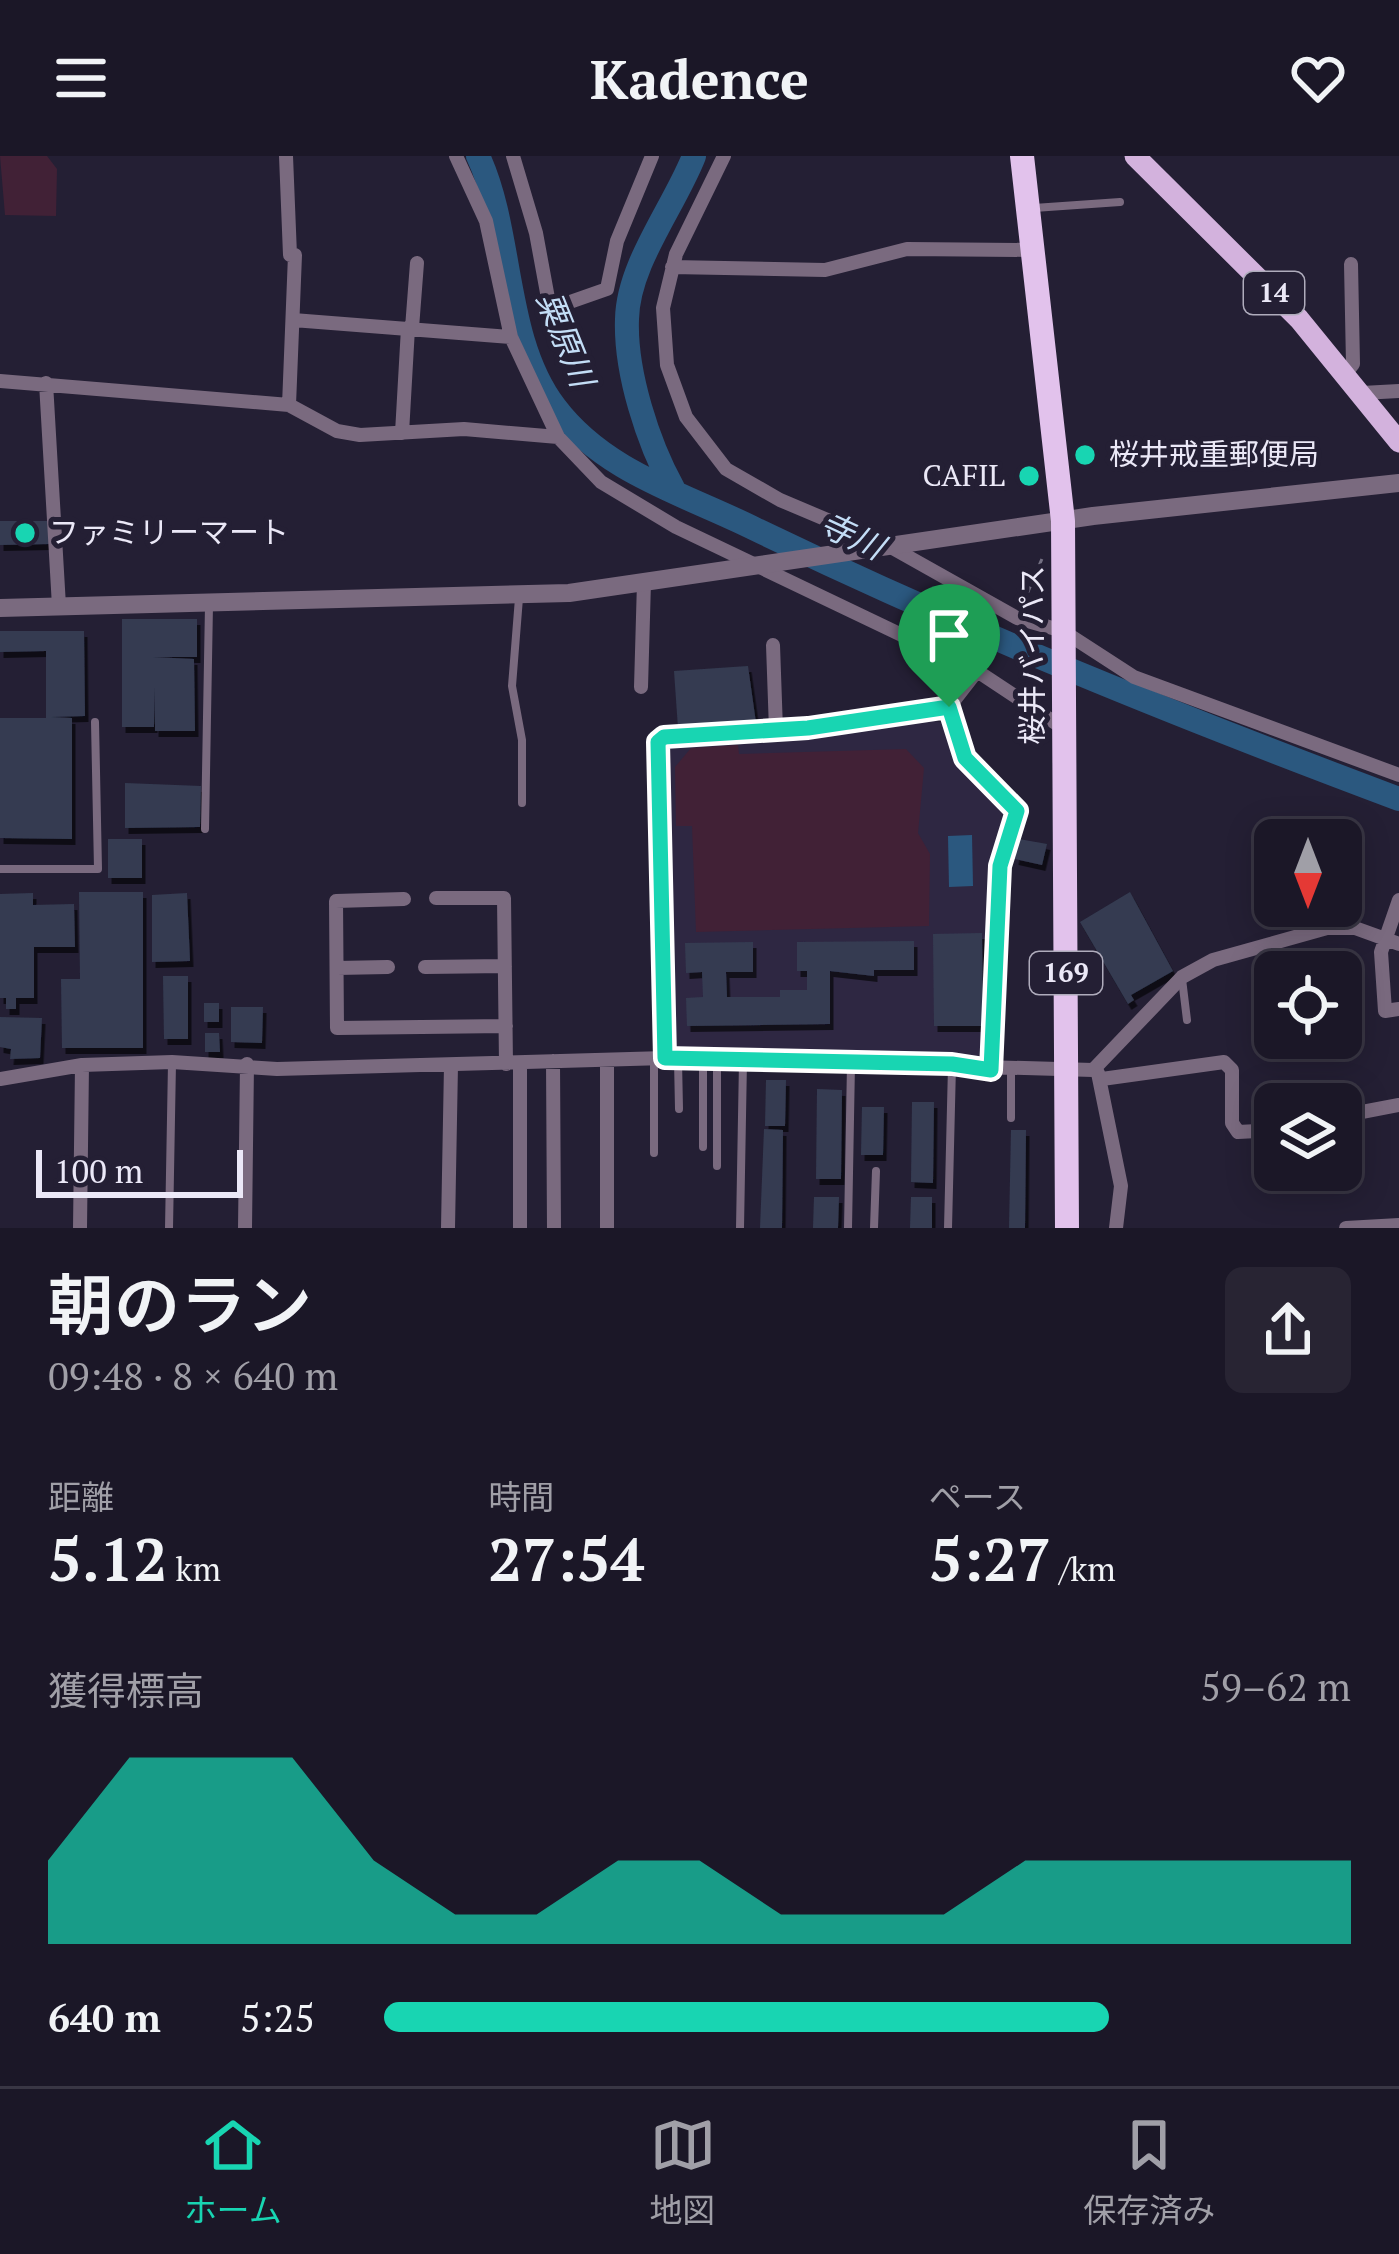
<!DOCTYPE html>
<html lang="ja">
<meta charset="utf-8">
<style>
body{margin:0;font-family:"PT Serif","Noto Sans JP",serif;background:#282433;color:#f1f3f6;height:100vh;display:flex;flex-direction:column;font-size:45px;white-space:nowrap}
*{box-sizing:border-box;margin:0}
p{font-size:39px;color:#a09fa7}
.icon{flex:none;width:66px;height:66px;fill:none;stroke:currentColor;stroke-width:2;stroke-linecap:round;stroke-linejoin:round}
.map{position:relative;height:1072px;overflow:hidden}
.panel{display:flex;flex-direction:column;background:#1b1727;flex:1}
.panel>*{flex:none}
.needle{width:78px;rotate:180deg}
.controls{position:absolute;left:1254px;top:663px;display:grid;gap:24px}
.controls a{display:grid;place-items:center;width:108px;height:108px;border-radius:18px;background:#1b1727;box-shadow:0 6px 30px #0003,0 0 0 3px #393644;font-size:60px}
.scale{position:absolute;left:36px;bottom:30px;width:207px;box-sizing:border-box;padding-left:12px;border:6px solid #ebe8f7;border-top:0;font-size:33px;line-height:42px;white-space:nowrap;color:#ebe8f7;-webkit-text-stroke:9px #241f34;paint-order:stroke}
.pin{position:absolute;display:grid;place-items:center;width:102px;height:102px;color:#fff;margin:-123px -51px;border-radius:50% 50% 50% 0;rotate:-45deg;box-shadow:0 0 12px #0007}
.pin .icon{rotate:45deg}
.round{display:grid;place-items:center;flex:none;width:126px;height:126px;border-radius:18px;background:#282433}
.headline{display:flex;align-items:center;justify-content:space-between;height:204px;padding:0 48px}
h1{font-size:66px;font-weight:600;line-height:90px}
.metrics{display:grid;grid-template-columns:repeat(3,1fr);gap:18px;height:204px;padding:12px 48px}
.metrics div{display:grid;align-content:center}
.metrics b{font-size:60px;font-weight:600}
.metrics small{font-size:33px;font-weight:400}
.metrics p{font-size:33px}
.chart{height:336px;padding:24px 48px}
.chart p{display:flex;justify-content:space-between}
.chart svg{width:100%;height:216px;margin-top:12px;fill:#18d5b2;opacity:.7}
ul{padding:0 48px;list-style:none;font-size:39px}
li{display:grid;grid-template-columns:192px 144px 1fr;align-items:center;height:90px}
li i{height:30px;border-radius:15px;background:#18d5b2}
header{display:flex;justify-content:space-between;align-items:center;height:156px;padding:0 48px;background:#1b1727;font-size:54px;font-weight:600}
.dock{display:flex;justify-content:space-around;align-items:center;height:168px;border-top:3px solid #393644;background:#1b1727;font-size:33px;color:#a09fa7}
.dock a{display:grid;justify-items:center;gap:6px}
.dock .selected{color:#18d5b2}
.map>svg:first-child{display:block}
.built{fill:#2e2742}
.green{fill:#412136}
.water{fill:#2b587f}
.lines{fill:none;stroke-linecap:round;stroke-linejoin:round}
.river{stroke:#2b587f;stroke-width:24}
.building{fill:#343b51;filter:url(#shadow)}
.path{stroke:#747083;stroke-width:3;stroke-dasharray:6 9;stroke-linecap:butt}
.service{stroke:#7a6a7f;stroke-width:8}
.minor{stroke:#7a6a7f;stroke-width:14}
.tertiary{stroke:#7a6a7f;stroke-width:18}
.primary{stroke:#d3b2dd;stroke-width:21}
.trunk{stroke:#e2c2ec;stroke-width:24}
.route-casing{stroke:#fff;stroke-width:24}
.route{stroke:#18d5b2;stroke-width:15}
.poi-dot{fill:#18d5b2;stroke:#241f34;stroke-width:4.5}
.labels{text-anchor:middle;stroke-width:10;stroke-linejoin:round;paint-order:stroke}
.shield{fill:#241f34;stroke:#afacbc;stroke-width:3}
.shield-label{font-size:27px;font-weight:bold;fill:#ebe8f7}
.poi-label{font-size:30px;fill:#ebe8f7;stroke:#241f34;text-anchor:start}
.street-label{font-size:30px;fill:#ebe8f7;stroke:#241f34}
.water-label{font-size:33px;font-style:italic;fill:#c3ddf6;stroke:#241f34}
</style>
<header><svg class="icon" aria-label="menu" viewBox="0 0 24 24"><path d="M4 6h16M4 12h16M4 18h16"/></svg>Kadence<svg class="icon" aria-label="heart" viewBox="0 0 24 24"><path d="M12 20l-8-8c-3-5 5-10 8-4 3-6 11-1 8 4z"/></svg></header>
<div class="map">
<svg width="1399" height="1072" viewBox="0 0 1399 1072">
<defs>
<filter id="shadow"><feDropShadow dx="3.5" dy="6" stdDeviation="0" flood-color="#0009"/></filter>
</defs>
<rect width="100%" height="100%" fill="#241f34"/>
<!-- built -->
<path class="built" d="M930,564L943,567L960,606L1003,653L1006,664L986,898L979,902L948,896H672L665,595L673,588L808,577L874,565Z"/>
<!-- green -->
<path class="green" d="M0,0H47L57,13L56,60L5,59Z
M738,589L739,598L906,593L924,612L918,677L930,698L929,770L696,776L692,670H676L675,611L691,592Z"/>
<!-- water -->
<path class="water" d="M972,679L973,730L949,731L948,680Z"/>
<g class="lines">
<!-- river -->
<path class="river" d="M478,0C514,77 502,181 555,251C604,316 682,337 753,372C964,474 1180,561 1399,643
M673,332C648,287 625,216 627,163C628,108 674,51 694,0"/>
</g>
<!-- building -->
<path class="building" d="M0,365H50V388L0,389Z
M122,463H197V501H153L194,503L195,575H155V531L154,571H122Z
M0,475H84L85,560L51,561L72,562V683L0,682V562H46V495L0,496Z
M748,510L756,567L678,572L674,515Z
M125,627L201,630L200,671L125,672Z
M108,683H142V722H108Z
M1019,683L1047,688L1042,709L1015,703Z
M79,736H143V892H62L61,823H80Z
M1130,736L1173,815L1131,839L1134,844L1128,848L1080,766Z
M33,737V749L74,748L75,791H34V842H16V853H6V842H0V738Z
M187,737L190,805L152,806V739Z
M982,777L983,870H934L933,778Z
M914,785V814H874V820L830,815V868L687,870L686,842L703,841L702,816L686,817L685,787L753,786V816H726L727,841H780V834H807V815H797V786Z
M163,820H188V883H164Z
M204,847H219V866H204Z
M231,851H263L262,887L231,886Z
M0,861L42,862L40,902L10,903L11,893L0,891Z
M205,877H219L220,896H205Z
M766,924H786L785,970H765Z
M817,933L842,934L841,1023H816Z
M912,946H934L933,1027L911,1026Z
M862,951H884L883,999H861Z
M764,973L783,974L782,1072H760Z
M1011,974H1026L1025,1072H1009Z
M814,1041H839L838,1072H813Z
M911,1041H932V1072H910Z"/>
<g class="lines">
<!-- path -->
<path class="path" d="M1022,450L1044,398"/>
<!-- service -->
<path class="service" d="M1034,52L1120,46
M519,442L512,530L522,584V647
M205,673L209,449
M0,713H98L95,566
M1182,823L1187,864
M654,904V997
M678,904L679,953
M717,905V1010
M1011,962V914
M703,991V904
M169,1072L172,907
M740,1072L743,905
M848,1072L851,908
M874,1072L876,1015
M948,1072L952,910"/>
<!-- minor -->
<path class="minor" d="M286,0L290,99H295L289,249
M456,0L486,65L511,181L558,281
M513,0L536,77L550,153L607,133L617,85L652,0
M724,0L676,98L663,152L667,209L686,261L726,313L780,344L889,390L1017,462L1063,475L1134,521L1399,619
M672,111L825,114L907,93L1032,94
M293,164L511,181
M412,172L417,107
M1346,217L1353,208L1351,108
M0,225L289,249L337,275L360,279L464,273L558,281L601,326L676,371L977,515L949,551
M46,227L59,450
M1362,237L1399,235
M402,277L408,172
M773,489L776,574
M977,515L1063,572
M641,531L644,426
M436,742H504L506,908
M404,743L336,745L337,872L506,870
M1399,744L1381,796L1385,855L1399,853
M425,811L505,810
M337,812L388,811
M665,902L658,586L665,581L809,572L949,551L965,602L1017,655L1000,710L991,914
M553,905L554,1072
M1098,917L1121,1030L1116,1072
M0,923L82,909L172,906L277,913L665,902L1093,914L1182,821L1213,804L1327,772H1355L1399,788
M1102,923L1224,906L1232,914V967L1238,976L1275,974
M1341,960L1399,949
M80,1072L82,909
M245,1072L247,908
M448,1072L451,909
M520,1072V907
M607,1072V904
M1346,1072L1399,1069"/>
<!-- tertiary -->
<path class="tertiary" d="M0,452L569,437L1093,360L1399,327"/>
<!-- primary -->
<path class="primary" d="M1135,0L1299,163L1399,286"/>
<!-- trunk -->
<path class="trunk" d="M1022,0L1063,365L1067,1072"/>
</g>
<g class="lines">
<defs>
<path id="route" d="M949,551L965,602L1017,655L1000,710L991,914L952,908L665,902L658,586L664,581L808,572Z"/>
</defs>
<!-- route casing -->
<use href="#route" class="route-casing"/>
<!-- route -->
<use href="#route" class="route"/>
</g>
<!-- markers -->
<g class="poi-dot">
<circle cx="1085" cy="299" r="12"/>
<circle cx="1029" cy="320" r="12"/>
<circle cx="25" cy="377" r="12"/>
</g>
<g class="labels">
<!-- shield labels -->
<g class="shield">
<rect x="1244" y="116" width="60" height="42" rx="9"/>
<rect x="1030" y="796" width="72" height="42" rx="9"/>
</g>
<g class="shield-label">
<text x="1274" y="146">14</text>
<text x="1066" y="826">169</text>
</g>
<!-- poi labels -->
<g class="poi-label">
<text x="1109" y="309">桜井戒重郵便局</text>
<text x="1005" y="330" text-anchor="end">CAFIL</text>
<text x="49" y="387">ファミリーマート</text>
</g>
<!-- street labels -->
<g class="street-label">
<text transform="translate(1033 499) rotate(-90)" y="10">桜井バイパス</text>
</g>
<!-- water labels -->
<g class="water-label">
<text transform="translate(566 183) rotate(68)" y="12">粟原川</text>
<text transform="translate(852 379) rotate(25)" y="12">寺川</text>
</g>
</g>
</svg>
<div class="controls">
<a><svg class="needle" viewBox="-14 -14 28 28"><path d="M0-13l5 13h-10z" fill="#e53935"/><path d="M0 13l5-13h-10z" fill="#a09fa7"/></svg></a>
<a><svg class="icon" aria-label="locate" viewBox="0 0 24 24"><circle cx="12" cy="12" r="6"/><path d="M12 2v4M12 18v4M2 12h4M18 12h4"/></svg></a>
<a><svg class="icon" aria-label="layers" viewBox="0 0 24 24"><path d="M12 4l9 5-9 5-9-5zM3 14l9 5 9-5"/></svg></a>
</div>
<div class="scale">100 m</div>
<div class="pin" style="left:949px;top:551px;background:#1e9e55"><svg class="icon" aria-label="arrive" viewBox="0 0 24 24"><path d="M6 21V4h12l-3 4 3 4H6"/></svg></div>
</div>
<section class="panel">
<div class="headline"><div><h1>朝のラン</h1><p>09:48 · 8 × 640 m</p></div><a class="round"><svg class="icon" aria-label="share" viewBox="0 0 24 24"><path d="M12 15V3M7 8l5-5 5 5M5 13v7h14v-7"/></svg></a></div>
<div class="metrics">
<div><p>距離</p><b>5.12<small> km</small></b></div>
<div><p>時間</p><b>27:54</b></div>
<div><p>ペース</p><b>5:27<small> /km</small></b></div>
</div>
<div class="chart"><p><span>獲得標高</span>59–62 m</p>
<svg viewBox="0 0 160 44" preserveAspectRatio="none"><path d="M0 44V27L10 6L20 6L30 6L40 27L50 38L60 38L70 27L80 27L90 38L100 38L110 38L120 27L130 27L140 27L150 27L160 27V44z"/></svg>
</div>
<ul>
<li><b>640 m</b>5:25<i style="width:75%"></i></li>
</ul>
</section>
<nav class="dock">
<a class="selected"><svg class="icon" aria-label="home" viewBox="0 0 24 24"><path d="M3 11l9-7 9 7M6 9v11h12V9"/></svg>ホーム</a>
<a><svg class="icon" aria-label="map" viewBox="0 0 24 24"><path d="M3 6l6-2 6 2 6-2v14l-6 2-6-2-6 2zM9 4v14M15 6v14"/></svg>地図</a>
<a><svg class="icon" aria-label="saved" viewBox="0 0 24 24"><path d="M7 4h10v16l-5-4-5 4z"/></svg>保存済み</a>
</nav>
